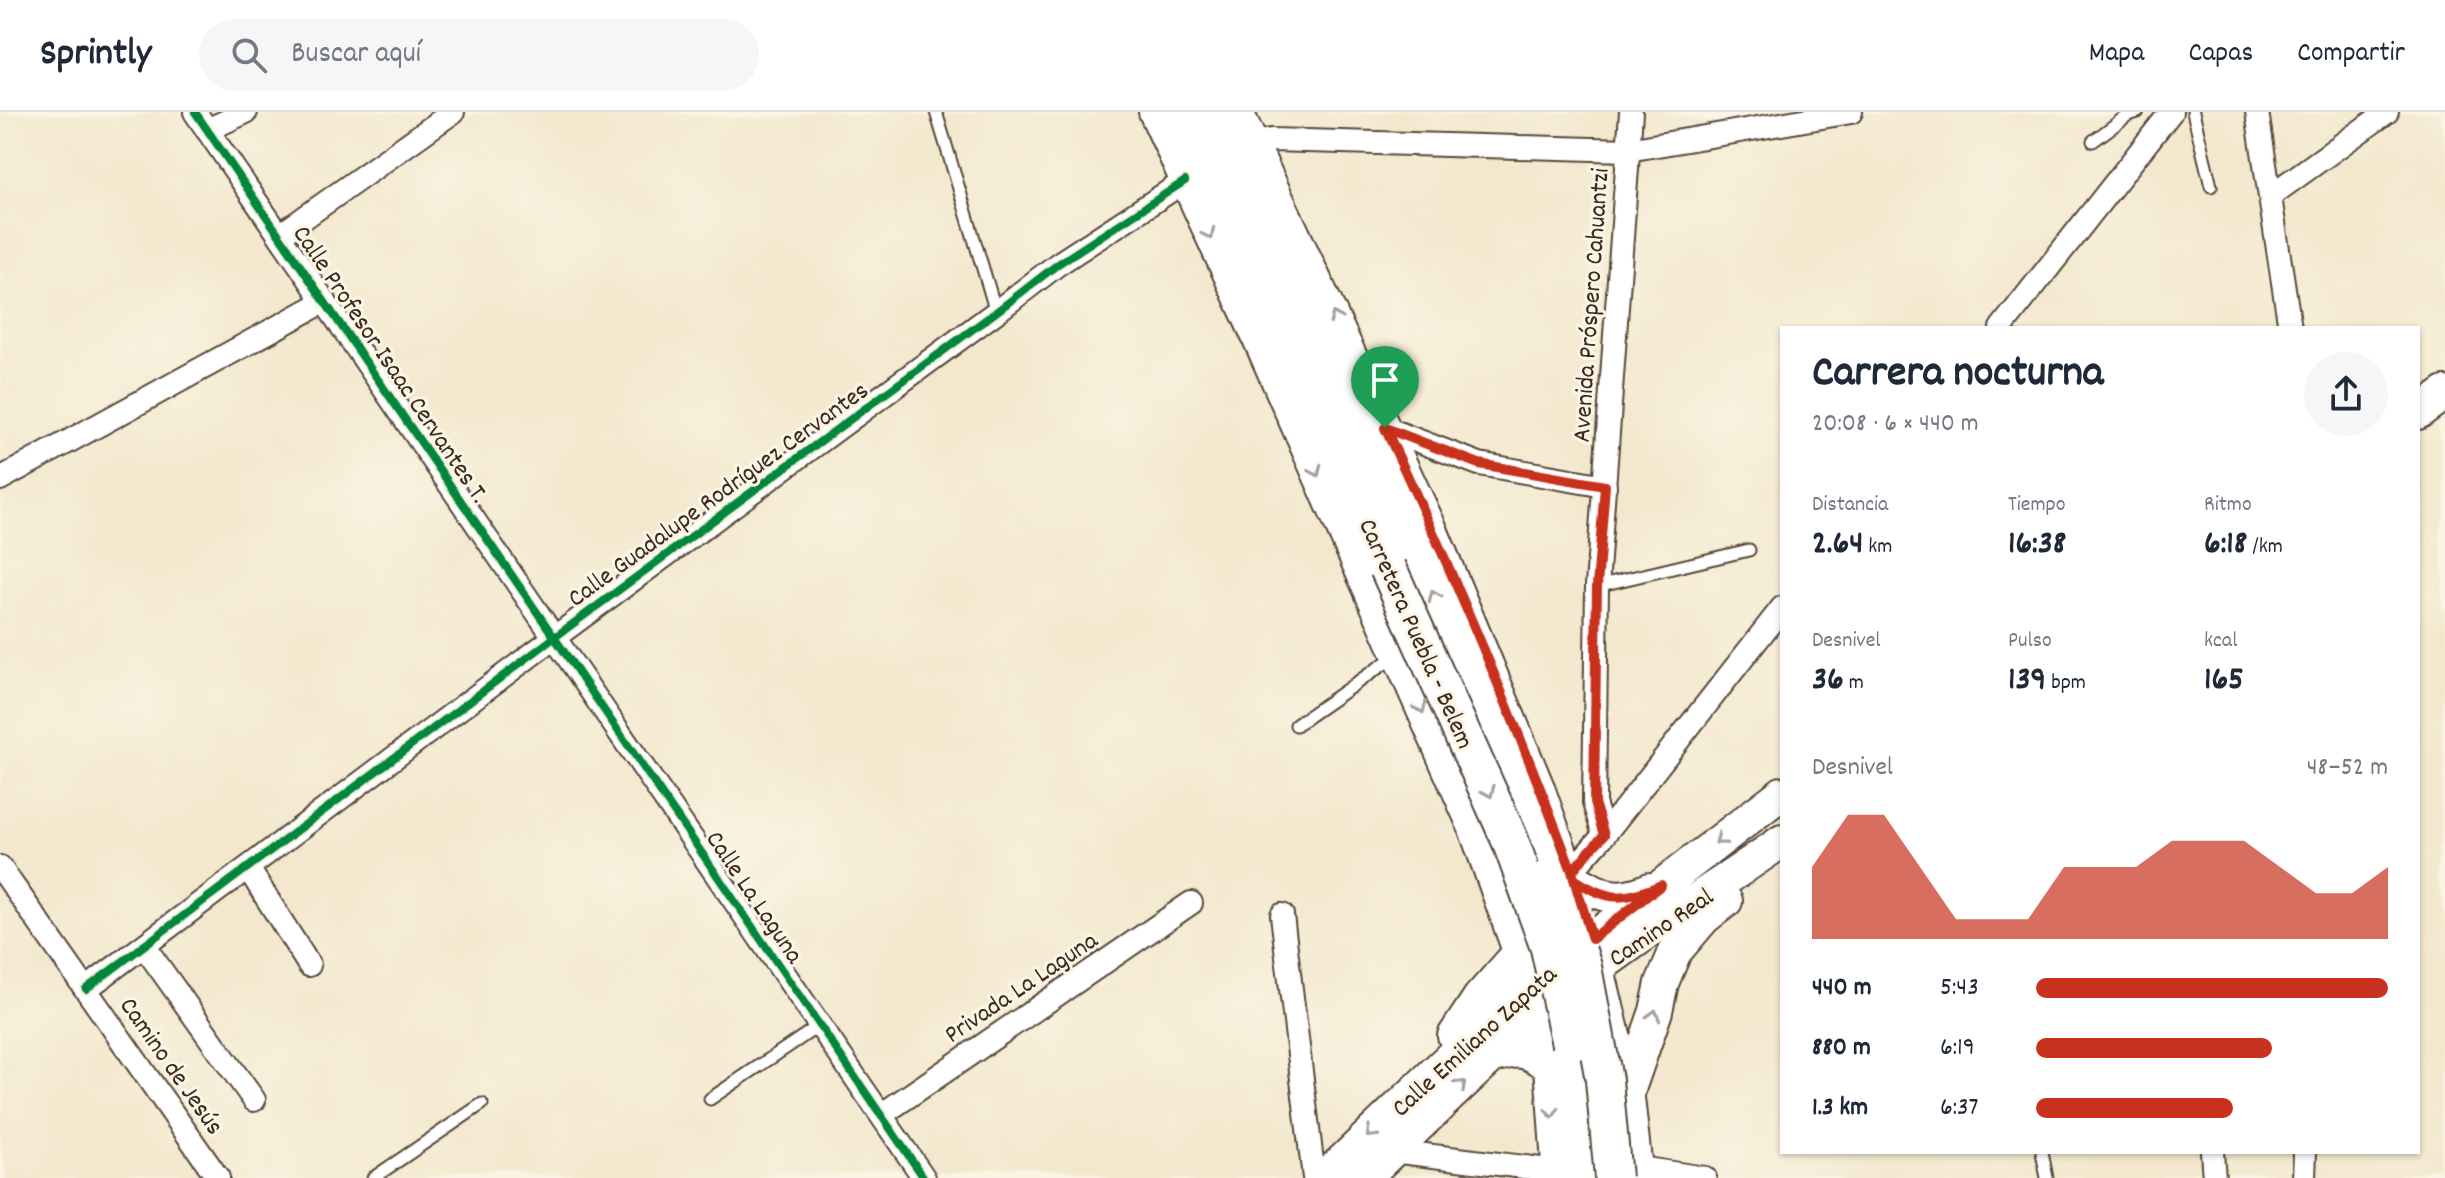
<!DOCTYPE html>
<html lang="es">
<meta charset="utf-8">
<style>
body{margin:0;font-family:Dekko,sans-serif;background:#f6f6f7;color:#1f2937;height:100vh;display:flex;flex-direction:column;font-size:30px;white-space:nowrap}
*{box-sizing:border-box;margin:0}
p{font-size:26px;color:#747a83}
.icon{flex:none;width:44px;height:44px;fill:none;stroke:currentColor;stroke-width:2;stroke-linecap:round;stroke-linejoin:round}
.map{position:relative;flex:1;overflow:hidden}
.side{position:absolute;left:1780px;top:214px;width:640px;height:828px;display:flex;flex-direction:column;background:#fff;border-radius:0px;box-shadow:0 2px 6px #0004}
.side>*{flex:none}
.pin{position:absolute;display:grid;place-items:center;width:68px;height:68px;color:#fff;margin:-82px -34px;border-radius:50% 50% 50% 0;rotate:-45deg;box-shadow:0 0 8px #0007}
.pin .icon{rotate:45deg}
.round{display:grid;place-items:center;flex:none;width:84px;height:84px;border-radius:42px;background:#f6f6f7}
.headline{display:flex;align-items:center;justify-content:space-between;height:136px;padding:0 32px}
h1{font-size:44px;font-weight:800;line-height:60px}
.metrics{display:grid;grid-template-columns:repeat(3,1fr);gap:12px;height:136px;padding:8px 32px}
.metrics div{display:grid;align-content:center}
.metrics b{font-size:34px;font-weight:800}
.metrics small{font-size:22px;font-weight:400}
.metrics p{font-size:22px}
.chart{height:224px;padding:16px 32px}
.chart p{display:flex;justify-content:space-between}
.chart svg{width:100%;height:144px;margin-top:8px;fill:#c8321e;opacity:.7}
ul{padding:0 32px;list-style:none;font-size:26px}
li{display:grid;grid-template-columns:128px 96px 1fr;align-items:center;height:60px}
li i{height:20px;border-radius:10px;background:#c8321e}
header{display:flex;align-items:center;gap:48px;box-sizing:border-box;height:112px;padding:0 40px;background:#fff;border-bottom:2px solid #e0e1e3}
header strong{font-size:38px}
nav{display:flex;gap:44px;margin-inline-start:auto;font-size:28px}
.search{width:560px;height:72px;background:#f6f6f7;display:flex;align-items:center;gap:20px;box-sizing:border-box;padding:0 28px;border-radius:44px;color:#747a83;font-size:30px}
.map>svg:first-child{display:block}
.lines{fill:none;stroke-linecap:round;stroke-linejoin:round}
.service-casing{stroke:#574638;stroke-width:15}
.minor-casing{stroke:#574638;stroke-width:26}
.tertiary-casing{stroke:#574638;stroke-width:32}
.secondary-casing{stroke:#574638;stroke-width:36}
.primary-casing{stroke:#574638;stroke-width:40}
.service{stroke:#fff;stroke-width:11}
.minor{stroke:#fff;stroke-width:22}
.tertiary{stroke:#fff;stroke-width:28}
.secondary{stroke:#fff;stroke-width:32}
.primary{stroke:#fff;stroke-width:36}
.primary-bridge-casing{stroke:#574638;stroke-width:40;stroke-linecap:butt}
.primary-bridge{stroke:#fff;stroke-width:36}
.cycleway-casing{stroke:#fcf5e5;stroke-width:13}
.cycleway{stroke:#00873e;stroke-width:8}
.oneway{stroke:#a79f9a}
.route-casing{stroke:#fff;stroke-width:16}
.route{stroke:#c8321e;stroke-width:10}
.labels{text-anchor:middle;stroke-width:6;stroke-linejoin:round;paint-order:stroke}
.street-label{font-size:26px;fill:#3b2a1e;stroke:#fcf5e5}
</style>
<header>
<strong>Sprintly</strong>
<div class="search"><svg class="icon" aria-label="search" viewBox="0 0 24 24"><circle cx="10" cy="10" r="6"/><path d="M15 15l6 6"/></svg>Buscar aquí</div>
<nav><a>Mapa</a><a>Capas</a><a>Compartir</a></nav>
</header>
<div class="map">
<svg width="2445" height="1066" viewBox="0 0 2445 1066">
<rect width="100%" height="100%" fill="#fcf5e5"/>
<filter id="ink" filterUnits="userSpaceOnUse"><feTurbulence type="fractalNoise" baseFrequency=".0125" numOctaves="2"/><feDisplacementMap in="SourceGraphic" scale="16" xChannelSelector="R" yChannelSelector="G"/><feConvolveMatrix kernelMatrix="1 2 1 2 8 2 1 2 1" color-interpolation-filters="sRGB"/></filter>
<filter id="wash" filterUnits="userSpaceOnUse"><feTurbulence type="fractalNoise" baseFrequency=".006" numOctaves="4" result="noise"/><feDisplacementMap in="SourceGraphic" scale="32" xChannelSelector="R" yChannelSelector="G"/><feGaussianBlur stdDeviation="1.8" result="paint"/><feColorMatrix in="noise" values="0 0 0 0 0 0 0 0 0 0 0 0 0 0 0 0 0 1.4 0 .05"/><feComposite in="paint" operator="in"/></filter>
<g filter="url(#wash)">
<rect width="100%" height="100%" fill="#f3e8ce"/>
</g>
<g filter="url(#ink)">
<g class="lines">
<defs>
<path id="service" d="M936,0L996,200
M2193,0L2211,74
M2093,29L2128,3L2138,0
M1597,474L1749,438
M1296,613L1398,542
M710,987L820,913
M2042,1040L2047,1066
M373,1066L482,992"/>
<path id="minor" d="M195,0L924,1066
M2257,0L2290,216
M207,18L246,0
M1254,31L1271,28L1628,38L1851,0
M2270,84L2387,0
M280,123L453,0
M2001,216L2171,0
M1385,316L1479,352L1605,374
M0,367L325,189
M1604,723L1594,691L1597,474L1631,0
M0,755L218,1066
M248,756L309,853
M1572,759L1604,723L1782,496
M1282,803L1314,1066
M144,834L254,988
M86,877L555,525L996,200L1058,152L1185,69
M881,1003L1191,791
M1392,1039L1557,1059
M2212,1040L2214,1066
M1639,1056L1705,1066
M2304,1066L2305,1040"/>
<path id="tertiary" d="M1153,0L1258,229L1472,714L1540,903L1549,954L1557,1066
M1239,0L1432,415L1539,673L1580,788
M1595,836L1629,977L1639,1066"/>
<path id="secondary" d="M2418,301L2445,281
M1574,767C1602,785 1618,791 1650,777
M1454,924L1479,886L1519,841
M1491,945C1517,937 1527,936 1549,954
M1629,977L1656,899L1662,871L1675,840L1704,806L1726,789
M1324,1066L1529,870L1592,827L1782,681
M1364,1066C1441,993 1515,917 1601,854C1660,810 1722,771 1782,729"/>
<path id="primary" d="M1177,0L1388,456
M1210,0L1522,681L1553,762
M1570,932L1585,1066"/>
</defs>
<!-- service casing -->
<use href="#service" class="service-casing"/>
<!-- minor casing -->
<use href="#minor" class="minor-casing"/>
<!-- tertiary casing -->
<use href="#tertiary" class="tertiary-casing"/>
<!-- secondary casing -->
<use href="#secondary" class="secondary-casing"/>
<!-- primary casing -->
<use href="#primary" class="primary-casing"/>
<!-- service -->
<use href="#service" class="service"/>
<!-- minor -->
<use href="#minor" class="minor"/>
<!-- tertiary -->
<use href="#tertiary" class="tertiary"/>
<!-- secondary -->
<use href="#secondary" class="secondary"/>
<!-- primary -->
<use href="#primary" class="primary"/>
<defs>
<path id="primary-bridge" d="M1388,456L1510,728L1549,836L1570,932
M1553,762L1583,855L1604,968L1613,1066"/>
</defs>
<!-- primary-bridge casing -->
<use href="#primary-bridge" class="primary-bridge-casing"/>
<!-- primary-bridge -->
<use href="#primary-bridge" class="primary-bridge"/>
<defs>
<path id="cycleway" d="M195,0L924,1066
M86,877L555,525L996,200L1058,152L1185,69"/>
</defs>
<!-- cycleway casing -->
<use href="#cycleway" class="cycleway-casing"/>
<!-- cycleway -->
<use href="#cycleway" class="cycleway"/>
</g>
<!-- one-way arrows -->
<defs><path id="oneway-chevron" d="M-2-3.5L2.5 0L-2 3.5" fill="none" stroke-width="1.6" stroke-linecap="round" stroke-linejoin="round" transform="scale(2)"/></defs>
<g class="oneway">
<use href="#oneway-chevron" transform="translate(1209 122) rotate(65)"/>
<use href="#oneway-chevron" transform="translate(1335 205) rotate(-114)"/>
<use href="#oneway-chevron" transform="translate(1316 359) rotate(66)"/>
<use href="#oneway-chevron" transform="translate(1434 484) rotate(-114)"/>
<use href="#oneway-chevron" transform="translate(1421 596) rotate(67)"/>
<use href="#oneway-chevron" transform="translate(1489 680) rotate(67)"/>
<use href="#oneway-chevron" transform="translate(1720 728) rotate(143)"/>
<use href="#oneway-chevron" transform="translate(1654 903) rotate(-74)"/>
<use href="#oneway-chevron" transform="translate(1461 973) rotate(-44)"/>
<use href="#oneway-chevron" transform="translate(1552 1001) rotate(85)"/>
<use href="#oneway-chevron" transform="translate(1371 1021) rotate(136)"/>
</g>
</g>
<g class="lines" filter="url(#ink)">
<defs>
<path id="route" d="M1385,316C1454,461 1515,609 1572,759L1574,767L1592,827L1661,773C1623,789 1609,790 1574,767L1572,759L1604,723L1594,691L1597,474L1605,374L1479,352L1385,316"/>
</defs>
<!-- route casing -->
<use href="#route" class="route-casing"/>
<!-- route -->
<use href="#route" class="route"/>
</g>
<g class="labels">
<!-- street labels -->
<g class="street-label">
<text transform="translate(1589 193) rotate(-86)" y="9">Avenida Próspero Cahuantzi</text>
<text transform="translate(392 251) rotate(56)" y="9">Calle Profesor Isaac Cervantes T.</text>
<text transform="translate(717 381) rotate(-36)" y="9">Calle Guadalupe Rodríguez Cervantes</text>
<text transform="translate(1418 521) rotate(66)" y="9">Carretera Puebla - Belem</text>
<text transform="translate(756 784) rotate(56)" y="9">Calle La Laguna</text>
<text transform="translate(1660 814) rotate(-34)" y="9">Camino Real</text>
<text transform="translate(1020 874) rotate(-34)" y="9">Privada La Laguna</text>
<text transform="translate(1473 928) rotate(-42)" y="9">Calle Emiliano Zapata</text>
<text transform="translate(173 953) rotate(55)" y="9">Camino de Jesús</text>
</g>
</g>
</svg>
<div class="pin" style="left:1385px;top:316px;background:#1e9e55"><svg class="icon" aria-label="arrive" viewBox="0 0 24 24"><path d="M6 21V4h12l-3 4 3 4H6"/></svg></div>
<section class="side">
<div class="headline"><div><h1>Carrera nocturna</h1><p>20:08 · 6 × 440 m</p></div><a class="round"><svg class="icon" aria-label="share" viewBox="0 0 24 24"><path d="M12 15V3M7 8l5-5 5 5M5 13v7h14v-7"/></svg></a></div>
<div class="metrics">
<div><p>Distancia</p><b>2.64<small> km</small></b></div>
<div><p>Tiempo</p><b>16:38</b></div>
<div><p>Ritmo</p><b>6:18<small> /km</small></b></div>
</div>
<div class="metrics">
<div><p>Desnivel</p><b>36<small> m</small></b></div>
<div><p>Pulso</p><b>139<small> bpm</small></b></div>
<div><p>kcal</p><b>165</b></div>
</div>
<div class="chart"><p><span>Desnivel</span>48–52 m</p>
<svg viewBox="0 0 160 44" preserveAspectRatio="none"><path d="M0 44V22L10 6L20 6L30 22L40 38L50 38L60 38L70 22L80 22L90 22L100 14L110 14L120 14L130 22L140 30L150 30L160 22V44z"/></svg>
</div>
<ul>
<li><b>440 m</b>5:43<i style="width:100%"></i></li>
<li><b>880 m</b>6:19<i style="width:67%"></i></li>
<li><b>1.3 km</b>6:37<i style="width:56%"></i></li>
</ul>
</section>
</div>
